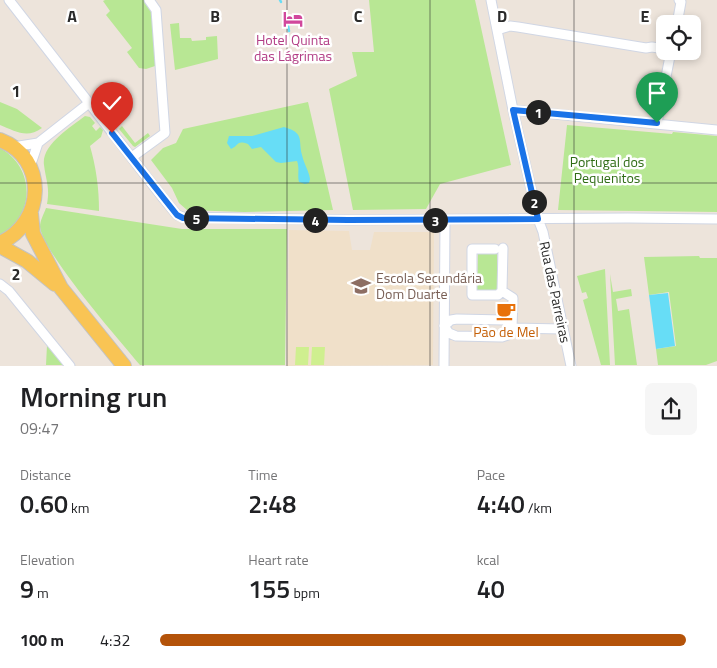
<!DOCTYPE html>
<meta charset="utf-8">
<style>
body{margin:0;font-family:"Titillium Web",sans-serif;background:#f6f6f6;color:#202124;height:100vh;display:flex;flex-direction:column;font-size:19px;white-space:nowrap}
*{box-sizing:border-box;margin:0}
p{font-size:16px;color:#757577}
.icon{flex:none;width:28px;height:28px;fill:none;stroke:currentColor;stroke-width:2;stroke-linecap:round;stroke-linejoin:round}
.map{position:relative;height:366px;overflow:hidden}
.sheet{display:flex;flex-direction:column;background:#fff;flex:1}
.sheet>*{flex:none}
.fabs{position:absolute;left:656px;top:15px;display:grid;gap:10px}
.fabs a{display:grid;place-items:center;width:45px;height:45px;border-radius:8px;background:#fff;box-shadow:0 2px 8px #0003;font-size:25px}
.pin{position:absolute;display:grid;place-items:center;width:42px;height:42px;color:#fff;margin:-51px -21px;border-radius:50% 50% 50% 0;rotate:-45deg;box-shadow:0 0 5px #0007}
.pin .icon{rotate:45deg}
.km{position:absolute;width:25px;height:25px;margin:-12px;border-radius:50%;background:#222;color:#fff;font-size:14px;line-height:25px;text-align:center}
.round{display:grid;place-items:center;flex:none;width:52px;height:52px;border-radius:8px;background:#f6f6f6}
.headline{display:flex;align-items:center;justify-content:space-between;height:85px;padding:0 20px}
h1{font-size:28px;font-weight:600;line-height:38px}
.metrics{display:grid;grid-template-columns:repeat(3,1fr);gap:8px;height:85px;padding:5px 20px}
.metrics div{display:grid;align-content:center}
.metrics b{font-size:25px;font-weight:600}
.metrics small{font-size:14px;font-weight:400}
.metrics p{font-size:14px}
ul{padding:0 20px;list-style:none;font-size:16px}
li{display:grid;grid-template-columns:80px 60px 1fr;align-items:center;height:38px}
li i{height:12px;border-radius:6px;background:#b45309}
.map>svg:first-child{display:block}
.education{fill:#f0e0c9}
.green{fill:#b8e794}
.pitch{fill:#cfef8f}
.water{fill:#67ddf6}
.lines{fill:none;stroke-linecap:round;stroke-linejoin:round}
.stream{stroke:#67ddf6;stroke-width:2.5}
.street-casing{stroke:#d0d6e4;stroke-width:11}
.primary-casing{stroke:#c3c3c3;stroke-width:16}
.street{stroke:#fff;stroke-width:9}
.primary{stroke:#f9c454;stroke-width:14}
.route-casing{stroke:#fff;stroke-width:10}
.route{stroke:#1a73e8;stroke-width:6}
.grid{fill:none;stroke:#2a2a2a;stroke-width:1;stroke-opacity:0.55}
.labels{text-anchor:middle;stroke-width:5;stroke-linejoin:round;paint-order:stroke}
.hotel-label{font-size:14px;fill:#b23c85;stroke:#fff}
.park-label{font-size:14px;fill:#2f6c15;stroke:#fff}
.education-label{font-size:14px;fill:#785e54;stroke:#fff;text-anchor:start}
.street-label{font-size:14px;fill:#2a2a2a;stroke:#fff}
.food-label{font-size:14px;fill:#c56008;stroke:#fff}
.grid-label{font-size:16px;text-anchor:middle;font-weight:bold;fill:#2a2a2a;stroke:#fff;stroke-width:5;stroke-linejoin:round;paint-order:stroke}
</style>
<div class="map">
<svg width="717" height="366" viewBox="0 0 717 366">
<rect width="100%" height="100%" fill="#ede4db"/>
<!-- education -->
<path class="education" d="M289,230L349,231L352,250H370L374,232H434L433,365L287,366Z"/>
<!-- green -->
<path class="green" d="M105,0H145L152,13L156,61L155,66L146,69L139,68L127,52L132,48L106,15L110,11L103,1Z
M369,0H475L511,165L440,184L426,209L353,210L329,89L357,76L352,52H374Z
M179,23L180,38H191L192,41L206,40V37L217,36L218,59L175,70L170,24Z
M0,102L17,109L42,128C27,139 15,131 0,125Z
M308,102L333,210L244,212L187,210L179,203L172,188L151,160L163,148L176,143L183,129Z
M85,116L90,117L95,123L92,126L96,131L100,127L103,130L101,137L90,146C96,167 99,188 99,211L47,204C50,187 46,181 44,165C41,145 71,127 85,116Z
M567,125L672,134L673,132L717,136V212L558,210Z
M122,126L135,143L148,133L150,136L135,147L133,146L119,129Z
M0,148C35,167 36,216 0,235Z
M46,208L182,229H287L285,365H140C120,341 43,253 40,227C40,220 44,214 46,208Z
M478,253H497V292H477Z
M699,256L700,258H717V361L706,365H658L656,349L676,346L669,292L649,295L644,257Z
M605,269L610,365H601L583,300L588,298L586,292L582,293L577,276Z
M610,274L613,292L631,289L632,296L616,299L618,311L629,309L637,365H615Z
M47,345L64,365H46Z"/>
<!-- pitch -->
<path class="pitch" d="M296,347H309L308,365H295Z
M312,347H325L324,365H311Z"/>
<!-- water -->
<path class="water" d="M284,127C305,133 298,140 302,155C304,164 309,171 310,179L309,183L305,184L299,182C297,175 300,169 297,161L281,163L276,162L261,147L252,149L248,144C236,140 240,145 231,149L227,143L229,136H252Z
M668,293L675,346L656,349L649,295Z"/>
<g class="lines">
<!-- stream -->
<path class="stream" d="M280,0L281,2
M286,15L289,31"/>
<defs>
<path id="street" d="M9,0L163,198L177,215L183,217L348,220L628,218L717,219
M491,0L513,110L538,219L543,232L571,366
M677,24L681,2L679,0
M497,30L510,26L518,27L646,48L652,47L665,49
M513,110L717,130
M657,123L671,51
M13,147L38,143L89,103
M132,157L165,133L156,10L149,0
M30,167L38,143
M503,248L502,291L513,298L512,328
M495,249H472V295H498L502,291
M0,284L9,291L70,366
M512,328L505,320L457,319L451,320L444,326L449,333L456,336L502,337L508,335L512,328L563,329
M444,366L445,220"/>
<path id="primary" d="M0,140C48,158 45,223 0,243
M31,214L33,234L61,288L124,366
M0,246L27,261L55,284"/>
</defs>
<!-- street casing -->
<use href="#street" class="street-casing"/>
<!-- primary casing -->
<use href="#primary" class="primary-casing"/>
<!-- street -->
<use href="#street" class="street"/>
<!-- primary -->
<use href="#primary" class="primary"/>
</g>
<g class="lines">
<defs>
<path id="route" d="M112,133L177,215L183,218L348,220L538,219L513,110L657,123"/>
</defs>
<!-- route casing -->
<use href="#route" class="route-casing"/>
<!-- route -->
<use href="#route" class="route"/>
</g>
<!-- grid -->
<path class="grid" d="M143,0V366M287,0V366M430,0V366M574,0V366M0,183H717"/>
<!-- icons -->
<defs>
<symbol id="hotel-bare" viewBox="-9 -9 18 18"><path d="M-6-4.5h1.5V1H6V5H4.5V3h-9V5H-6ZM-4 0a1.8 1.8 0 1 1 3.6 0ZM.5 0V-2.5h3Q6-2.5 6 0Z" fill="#d1479c" stroke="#fff" stroke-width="2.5" paint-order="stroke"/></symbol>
<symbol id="school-bare" viewBox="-9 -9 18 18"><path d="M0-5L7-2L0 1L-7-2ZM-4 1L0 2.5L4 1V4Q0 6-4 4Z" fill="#8d6e63" stroke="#fff" stroke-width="2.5" paint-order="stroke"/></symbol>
<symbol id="cafe-bare" viewBox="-9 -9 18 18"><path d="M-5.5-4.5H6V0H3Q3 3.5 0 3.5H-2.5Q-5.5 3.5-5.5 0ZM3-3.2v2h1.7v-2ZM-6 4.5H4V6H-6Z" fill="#e8710a" stroke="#fff" stroke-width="2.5" paint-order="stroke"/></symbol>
</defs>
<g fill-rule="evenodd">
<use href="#hotel-bare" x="279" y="5" width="28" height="28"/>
<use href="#school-bare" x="347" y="272" width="28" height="28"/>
<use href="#cafe-bare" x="492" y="297" width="28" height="28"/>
</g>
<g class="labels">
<!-- hotel labels -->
<g class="hotel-label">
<text x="293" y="45">Hotel Quinta<tspan x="293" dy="16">das Lágrimas</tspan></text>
</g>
<!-- park labels -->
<g class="park-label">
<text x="607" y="167">Portugal dos<tspan x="607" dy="16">Pequenitos</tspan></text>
</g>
<!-- education labels -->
<g class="education-label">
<text x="376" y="283">Escola Secundária<tspan x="376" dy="16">Dom Duarte</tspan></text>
</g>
<!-- street labels -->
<g class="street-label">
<text transform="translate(555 292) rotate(78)" y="5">Rua das Parreiras</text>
</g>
<!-- food labels -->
<g class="food-label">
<text x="506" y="337">Pão de Mel</text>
</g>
</g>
<g class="grid-label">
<text x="72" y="22">A</text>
<text x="215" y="22">B</text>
<text x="358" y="22">C</text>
<text x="502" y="22">D</text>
<text x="645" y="22">E</text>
<text x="16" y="97">1</text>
<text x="16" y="280">2</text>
</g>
</svg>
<div class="fabs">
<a><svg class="icon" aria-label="locate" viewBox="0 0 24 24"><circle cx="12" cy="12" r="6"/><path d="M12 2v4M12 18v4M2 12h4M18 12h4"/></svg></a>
</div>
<div class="pin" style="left:657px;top:123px;background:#1e9e55"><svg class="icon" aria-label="arrive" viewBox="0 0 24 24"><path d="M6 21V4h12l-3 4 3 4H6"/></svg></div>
<div class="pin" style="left:112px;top:133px;background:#d93025"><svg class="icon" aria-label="check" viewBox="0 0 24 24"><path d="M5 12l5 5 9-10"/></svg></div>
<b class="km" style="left:538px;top:112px">1</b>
<b class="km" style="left:534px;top:202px">2</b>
<b class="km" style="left:435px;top:220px">3</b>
<b class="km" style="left:315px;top:220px">4</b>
<b class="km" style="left:196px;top:218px">5</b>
</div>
<section class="sheet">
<div class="headline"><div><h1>Morning run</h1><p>09:47</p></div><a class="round"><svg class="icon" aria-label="share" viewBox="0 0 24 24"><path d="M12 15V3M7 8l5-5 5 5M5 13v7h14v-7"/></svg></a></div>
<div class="metrics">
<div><p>Distance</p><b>0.60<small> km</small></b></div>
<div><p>Time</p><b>2:48</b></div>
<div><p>Pace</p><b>4:40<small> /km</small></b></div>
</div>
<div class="metrics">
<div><p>Elevation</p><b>9<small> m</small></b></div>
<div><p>Heart rate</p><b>155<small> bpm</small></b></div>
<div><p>kcal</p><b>40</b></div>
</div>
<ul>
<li><b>100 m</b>4:32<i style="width:98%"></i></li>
</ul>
</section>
